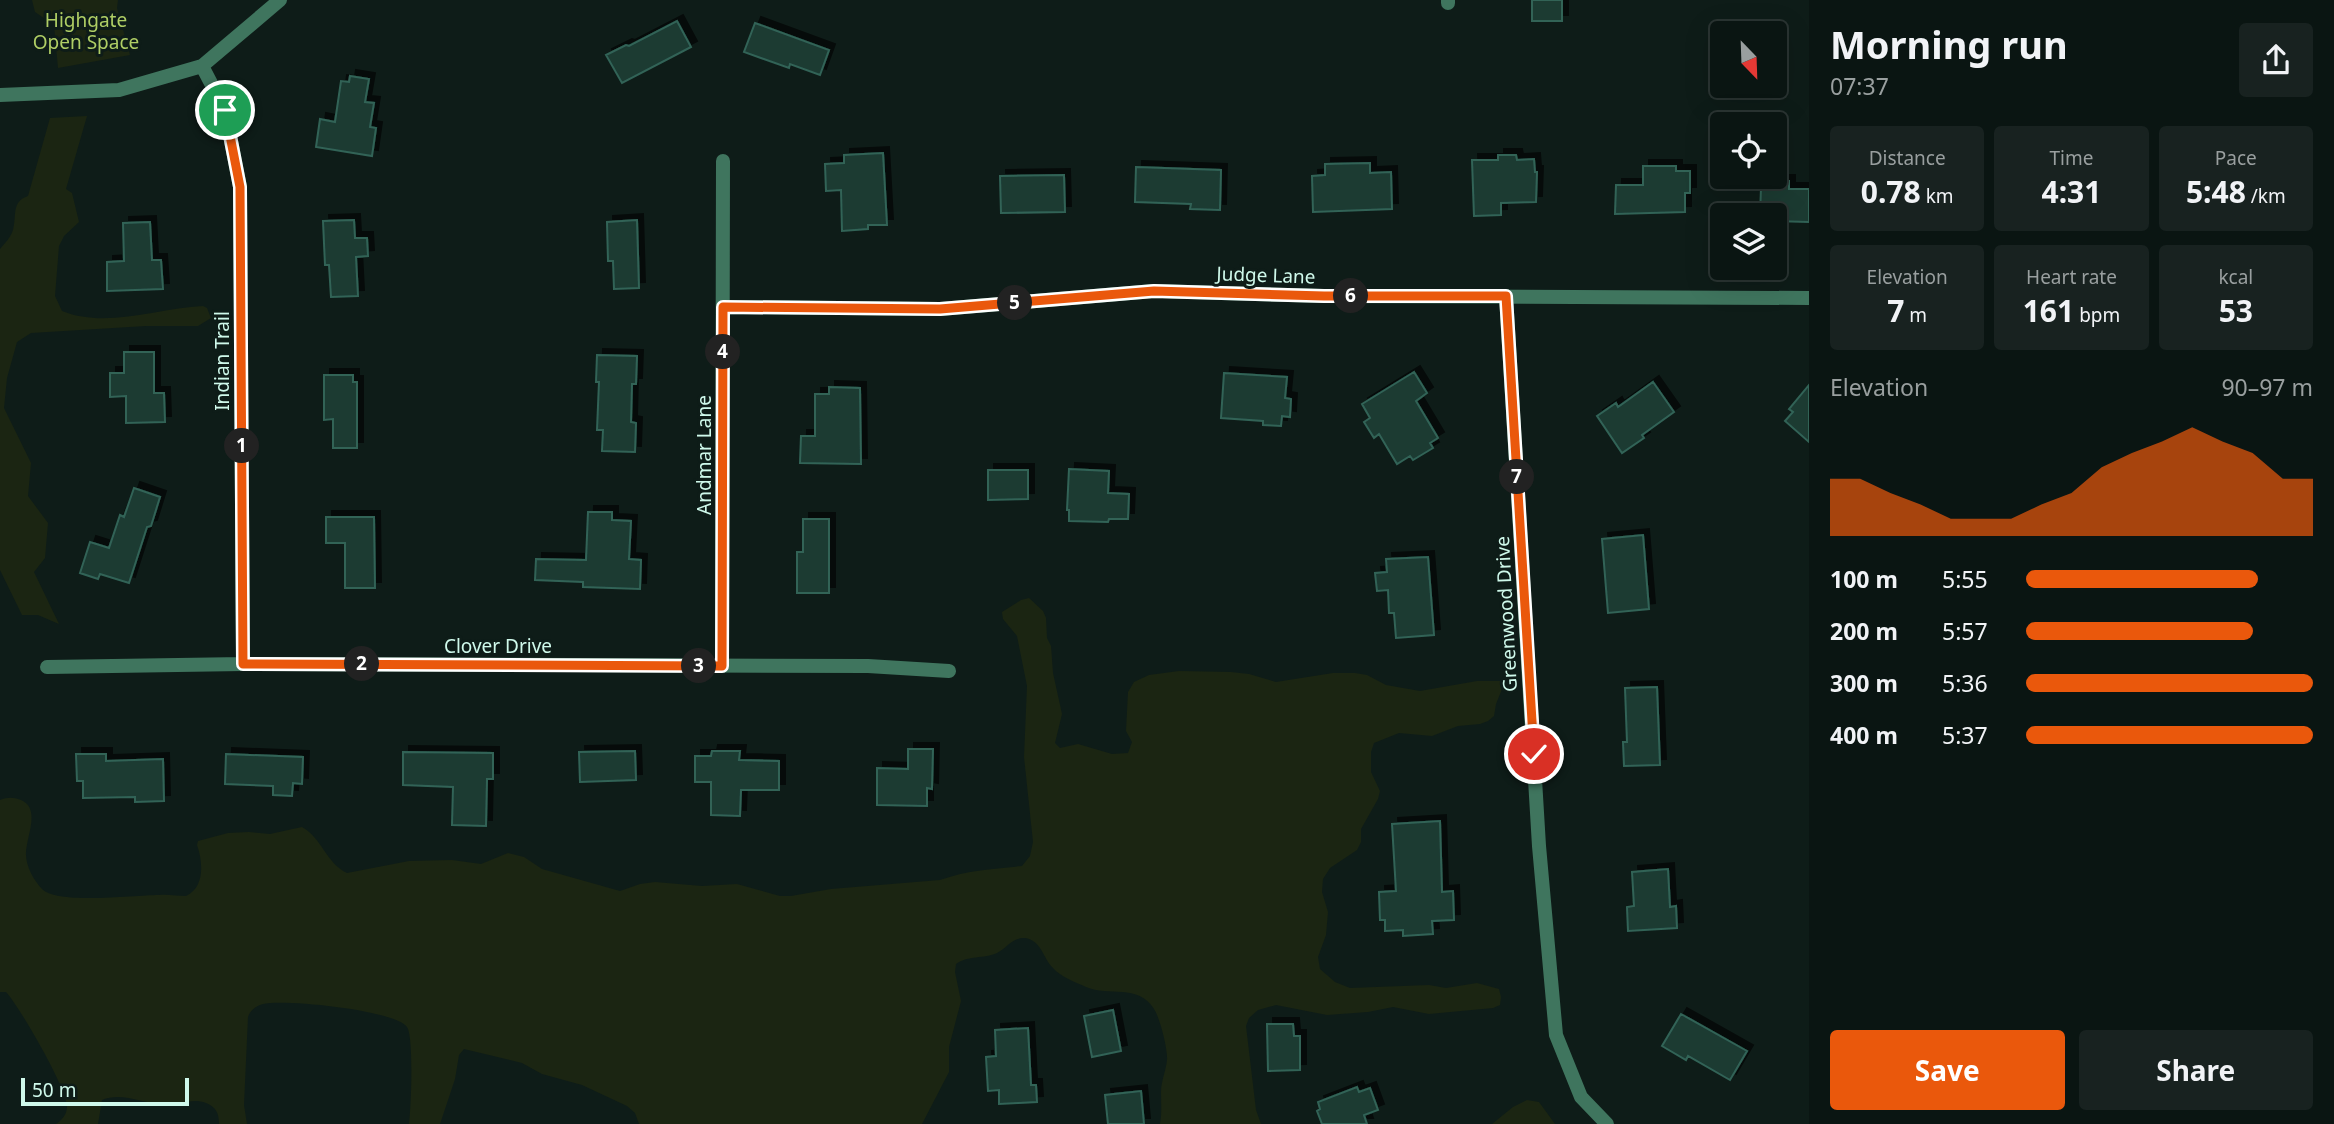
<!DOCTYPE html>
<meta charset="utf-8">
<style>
body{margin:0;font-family:"Noto Sans",sans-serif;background:#182220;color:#f1f3f6;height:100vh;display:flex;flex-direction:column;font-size:26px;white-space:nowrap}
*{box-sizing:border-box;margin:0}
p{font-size:23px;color:#999f9f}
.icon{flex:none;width:38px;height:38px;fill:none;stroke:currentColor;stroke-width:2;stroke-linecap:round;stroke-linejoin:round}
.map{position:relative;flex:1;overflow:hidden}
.side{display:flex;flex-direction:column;background:#0a1512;width:525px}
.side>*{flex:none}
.needle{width:46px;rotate:157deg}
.tools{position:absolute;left:1710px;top:21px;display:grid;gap:14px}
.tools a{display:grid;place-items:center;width:77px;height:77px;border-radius:7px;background:#0a1512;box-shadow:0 7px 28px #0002,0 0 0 2px #2a3432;font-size:35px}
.scale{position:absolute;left:21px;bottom:18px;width:168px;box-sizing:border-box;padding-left:7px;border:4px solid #cff9eb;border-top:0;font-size:19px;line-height:24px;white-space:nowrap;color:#cff9eb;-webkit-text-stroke:5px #0e1c18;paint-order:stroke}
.pin{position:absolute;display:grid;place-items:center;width:60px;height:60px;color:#fff;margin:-30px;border:4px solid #fff;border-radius:50%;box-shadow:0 2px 7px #0007}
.km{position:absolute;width:35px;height:35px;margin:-18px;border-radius:50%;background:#222;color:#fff;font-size:19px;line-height:35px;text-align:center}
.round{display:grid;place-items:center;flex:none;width:74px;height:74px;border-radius:7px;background:#182220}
.headline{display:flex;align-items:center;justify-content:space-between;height:119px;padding:0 21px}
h1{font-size:38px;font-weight:700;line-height:52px}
.metrics{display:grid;grid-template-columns:repeat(3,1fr);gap:10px;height:119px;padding:7px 21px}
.metrics div{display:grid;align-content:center;border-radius:7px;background:#182220;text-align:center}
.metrics b{font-size:30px;font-weight:700}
.metrics small{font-size:19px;font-weight:400}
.metrics p{font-size:19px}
.chart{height:196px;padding:14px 21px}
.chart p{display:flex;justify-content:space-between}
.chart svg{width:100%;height:126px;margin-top:7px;fill:#ea580c;opacity:.7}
.primary-button{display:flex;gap:14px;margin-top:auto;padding:14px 21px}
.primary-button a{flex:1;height:80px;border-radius:7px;background:#ea580c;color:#fff;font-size:28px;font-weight:700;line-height:80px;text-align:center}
.primary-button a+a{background:#182220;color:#f1f3f6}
ul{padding:0 21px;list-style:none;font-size:23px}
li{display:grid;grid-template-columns:112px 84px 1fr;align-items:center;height:52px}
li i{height:18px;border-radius:9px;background:#ea580c}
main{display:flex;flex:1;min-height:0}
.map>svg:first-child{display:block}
.green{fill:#1b2512}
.building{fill:#1c3a33;stroke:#316357;stroke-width:2;filter:url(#shadow)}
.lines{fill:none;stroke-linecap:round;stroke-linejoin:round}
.minor{stroke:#3f755e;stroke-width:14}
.route-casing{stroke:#fff;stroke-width:14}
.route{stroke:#ea580c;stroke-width:9}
.labels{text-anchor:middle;stroke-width:6;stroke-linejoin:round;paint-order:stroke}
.park-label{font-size:19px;fill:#afce65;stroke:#0e1c18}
.street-label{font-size:19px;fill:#cff9eb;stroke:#0e1c18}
</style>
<main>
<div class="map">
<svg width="1809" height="1124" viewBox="0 0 1809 1124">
<defs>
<filter id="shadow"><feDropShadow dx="6" dy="-6" stdDeviation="0" flood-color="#0009"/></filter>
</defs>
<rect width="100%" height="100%" fill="#0e1c18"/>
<!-- green -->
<path class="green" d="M32,0H118L117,8L130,55L58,68L54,25L35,12Z
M87,116L66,189L72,193L79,222L64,236L59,246L55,296L62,311C107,329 157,308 203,306L207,308L211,318L198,326H146L31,333L17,342L7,378L4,408L31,463L28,496L48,523L45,558L34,572L59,624L38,615H22L0,570V249C5,243 11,237 13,230C17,215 11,202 28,196L50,118Z
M1029,598L1043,611L1046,618L1047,638L1051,646L1053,673L1062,714L1055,743L1060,748L1078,744L1112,754L1128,753L1132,742L1126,731L1128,692L1134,682L1149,675L1179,671L1231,672L1249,674L1276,682L1333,673H1355L1367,675L1386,685L1420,691L1477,681H1501L1504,684L1496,704L1494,716L1488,721L1480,724L1458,726L1432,736L1399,733L1374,743L1371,752V772L1380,791L1378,799L1361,829V842L1357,850L1330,868L1323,879L1322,892L1328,912L1326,935L1318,957L1320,969L1335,982L1350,988L1429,985L1446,988L1477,983L1499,989L1501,997L1500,1005L1493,1008L1429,1014L1393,1007L1368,1012L1327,1015L1276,1005L1258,1010L1249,1018L1246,1026L1256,1110L1261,1124H1160C1162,1113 1161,1103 1161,1092C1161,1081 1166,1071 1167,1060C1168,1050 1160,1018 1154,1009C1138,983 1109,997 1086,987C1075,982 1061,977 1053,968C1043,958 1041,940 1025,938C1013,937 1007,948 997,953C984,959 968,955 956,964L955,972L961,1001L949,1047V1072L922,1124H639L635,1113L627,1106L582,1085L542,1074L522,1063L464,1049L459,1055L455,1079L440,1124H409C411,1109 414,1037 407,1027C395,1010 284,999 263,1004C256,1006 250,1010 248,1017L244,1105L247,1124H219C219,1113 216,1107 206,1103C194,1098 180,1104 168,1104C145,1106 124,1091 102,1100L98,1124H56C62,1120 67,1114 67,1107C67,1088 19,1006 6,992H0V800C8,797 13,797 21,800C42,809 25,839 26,855C26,866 34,881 42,889C58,905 136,895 159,895C168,894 177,896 186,896C205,887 203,862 197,845L198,841L228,833L249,832L270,834L302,827C322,838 326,863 347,873L409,861L452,860L481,864L508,853L524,857L542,869L620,891L640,884L655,882L702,886L737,884L780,896H791L831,889L940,880C967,870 994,869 1022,866L1030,856L1033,842L1024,757L1027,686L1017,636L1003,619L1002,612L1021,600Z
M1527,1100L1539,1102L1555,1124H1492L1513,1107Z"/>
<!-- building -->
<path class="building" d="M1532,0H1562V21H1532Z
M677,21L691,47L622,83L606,55L626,45L629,46Z
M755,23L829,50L820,75L790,64L789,68L744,52Z
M350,76L369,79L365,102L374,103L370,127L376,128L372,156L316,147L320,119L335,122L341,81L349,82Z
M883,153L887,225H868V229L842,231L841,190L826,191L825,164L844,163V155Z
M1498,155H1516L1517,160L1534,159L1535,172H1537L1536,202L1501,203V215L1474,216L1472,160H1498Z
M1370,163V173L1391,172L1392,209L1313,212L1312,176L1325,175V164Z
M1643,166H1676V171H1690V193H1685V212L1615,214L1616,185H1643Z
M1136,167L1221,170L1220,210L1190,209L1191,204L1135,202Z
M1064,175L1065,212L1001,213L1000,176Z
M1765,181H1789V189H1809V222L1774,221V215H1760L1761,188H1765Z
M354,220L355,238H367L368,256L356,257L358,296L331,297L329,265H325L323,221Z
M637,220L639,288L614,289L613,261H608L607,222Z
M150,222L152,260H161L163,289L107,291V262L124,261L123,223Z
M124,352H154V393H164L165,422L126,423V396L110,397V373H124Z
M597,355L637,356L636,384H632L631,422L636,423L635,452L602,451L603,430H597L599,382H596Z
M1414,372L1427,393L1416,401L1438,438L1430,443L1433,448L1413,460L1410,456L1397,464L1379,434L1374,438L1364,422L1370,418L1362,404Z
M1224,373L1287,377L1285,398L1291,399L1290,417L1282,416L1281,426L1263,425V421L1221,418Z
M324,375H353V382H357V448H333V419L324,420Z
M1653,382L1674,412L1642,435L1644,438L1622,453L1597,416L1616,403L1618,407Z
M1809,385V442L1785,421L1793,412L1789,409Z
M829,387L860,388L861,464L800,463L801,436H815V394H829Z
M1069,469L1109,471L1108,493L1129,494L1128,519H1109L1108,522L1069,521V510H1067Z
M988,470H1028V499L988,500Z
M134,488L160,497L151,526L147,527L129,583L100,574L98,579L80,573L90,542L109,548L120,515L124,517Z
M588,512H612V520L631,521L629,559L641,560L640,589L583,587V582L535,580L536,559L586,560Z
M326,517H374L375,588H345V543H326Z
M803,519H829V593H797V552H803Z
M1643,535L1649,609L1608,613L1602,539Z
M1428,557L1434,635L1396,638L1394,613H1389L1388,590L1377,591L1375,573L1387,572L1386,559Z
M1657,687L1660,765L1624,766L1623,742H1627L1625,688Z
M908,749H933L932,789L927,788V806L877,805V768L908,769Z
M635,751L636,780L580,782L579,752Z
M712,751H740L739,760L779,761V790H741L740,816L711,815V782H695V756H711Z
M403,752L493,753V779H487L486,826L452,825L453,787L403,785Z
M76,754H106V761L163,759L164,801L135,802V797L83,798V781H77Z
M226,754L303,757L302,784L293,783L292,796L273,795V786L225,784Z
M1440,821L1442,892L1453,891L1454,920L1432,921L1433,934L1403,936V930L1385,931V920H1380L1379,892L1396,891L1392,824Z
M1668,869L1670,907L1676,906L1677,928L1628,931L1627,907L1634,906L1632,872Z
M1113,1010L1121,1051L1092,1057L1084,1016Z
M1681,1014L1747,1051L1730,1080L1688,1056L1686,1060L1662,1046Z
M1267,1024H1293L1294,1036H1300V1070L1268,1071Z
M1028,1028L1031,1085H1036L1037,1102L999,1104V1090L988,1091L986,1057L996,1056L995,1030Z
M1357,1087L1359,1092L1370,1088L1378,1110L1364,1115L1367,1124H1322L1317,1111L1320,1109L1318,1102Z
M1141,1091L1144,1124H1108L1105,1095Z"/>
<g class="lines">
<!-- minor -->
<path class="minor" d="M1448,3V0
M202,66L225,110L240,187L243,664
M0,95L119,90L202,66L280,0
M1506,296L1539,846L1556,1035L1581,1097L1607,1124
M724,307L940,309L1154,291L1324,296L1809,298
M722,666L723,161
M47,667L243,664L868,666L949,671"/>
</g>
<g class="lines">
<defs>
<path id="route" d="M225,110L240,187L243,664L722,666L723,307L940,309L1154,291L1324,296H1506L1534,754"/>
</defs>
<!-- route casing -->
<use href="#route" class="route-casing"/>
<!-- route -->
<use href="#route" class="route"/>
</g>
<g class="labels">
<!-- park labels -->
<g class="park-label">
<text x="86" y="27">Highgate<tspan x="86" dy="22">Open Space</tspan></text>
</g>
<!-- street labels -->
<g class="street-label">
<text transform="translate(1266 275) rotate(2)" y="7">Judge Lane</text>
<text transform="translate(222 361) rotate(-90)" y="7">Indian Trail</text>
<text transform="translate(704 455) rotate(-90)" y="7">Andmar Lane</text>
<text transform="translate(1506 614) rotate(-93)" y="7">Greenwood Drive</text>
<text x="498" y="653">Clover Drive</text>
</g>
</g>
</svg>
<div class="tools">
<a><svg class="needle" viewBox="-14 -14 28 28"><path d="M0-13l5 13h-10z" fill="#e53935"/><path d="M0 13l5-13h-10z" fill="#999f9f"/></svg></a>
<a><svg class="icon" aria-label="locate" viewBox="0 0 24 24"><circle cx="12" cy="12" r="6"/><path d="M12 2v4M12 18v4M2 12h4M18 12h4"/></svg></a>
<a><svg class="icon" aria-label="layers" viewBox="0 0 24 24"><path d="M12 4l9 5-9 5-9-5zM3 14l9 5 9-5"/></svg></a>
</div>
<div class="scale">50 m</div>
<div class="pin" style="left:225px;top:110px;background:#1e9e55"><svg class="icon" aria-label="arrive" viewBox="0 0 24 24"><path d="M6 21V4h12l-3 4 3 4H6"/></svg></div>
<div class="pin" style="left:1534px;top:754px;background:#d93025"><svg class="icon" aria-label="check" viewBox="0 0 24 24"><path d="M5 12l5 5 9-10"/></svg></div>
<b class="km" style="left:242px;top:446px">1</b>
<b class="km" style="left:362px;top:664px">2</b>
<b class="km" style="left:699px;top:666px">3</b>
<b class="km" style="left:723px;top:352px">4</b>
<b class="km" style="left:1015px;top:303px">5</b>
<b class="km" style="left:1351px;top:296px">6</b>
<b class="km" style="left:1517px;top:477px">7</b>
</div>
<section class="side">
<div class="headline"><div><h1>Morning run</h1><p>07:37</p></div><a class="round"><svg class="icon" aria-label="share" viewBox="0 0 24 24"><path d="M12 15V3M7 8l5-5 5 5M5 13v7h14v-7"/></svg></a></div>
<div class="metrics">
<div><p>Distance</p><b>0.78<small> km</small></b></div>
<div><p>Time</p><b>4:31</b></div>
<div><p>Pace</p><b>5:48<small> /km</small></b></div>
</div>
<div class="metrics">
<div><p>Elevation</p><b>7<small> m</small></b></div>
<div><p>Heart rate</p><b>161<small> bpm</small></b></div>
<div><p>kcal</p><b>53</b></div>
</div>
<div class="chart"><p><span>Elevation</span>90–97 m</p>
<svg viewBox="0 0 160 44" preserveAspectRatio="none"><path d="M0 44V24L10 24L20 29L30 33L40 38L50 38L60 38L70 33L80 29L90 20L100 15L110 11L120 6L130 11L140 15L150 24L160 24V44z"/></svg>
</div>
<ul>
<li><b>100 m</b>5:55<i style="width:81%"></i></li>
<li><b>200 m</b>5:57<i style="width:79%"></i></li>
<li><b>300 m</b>5:36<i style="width:100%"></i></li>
<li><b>400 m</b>5:37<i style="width:100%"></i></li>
</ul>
<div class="primary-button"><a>Save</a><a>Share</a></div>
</section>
</main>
